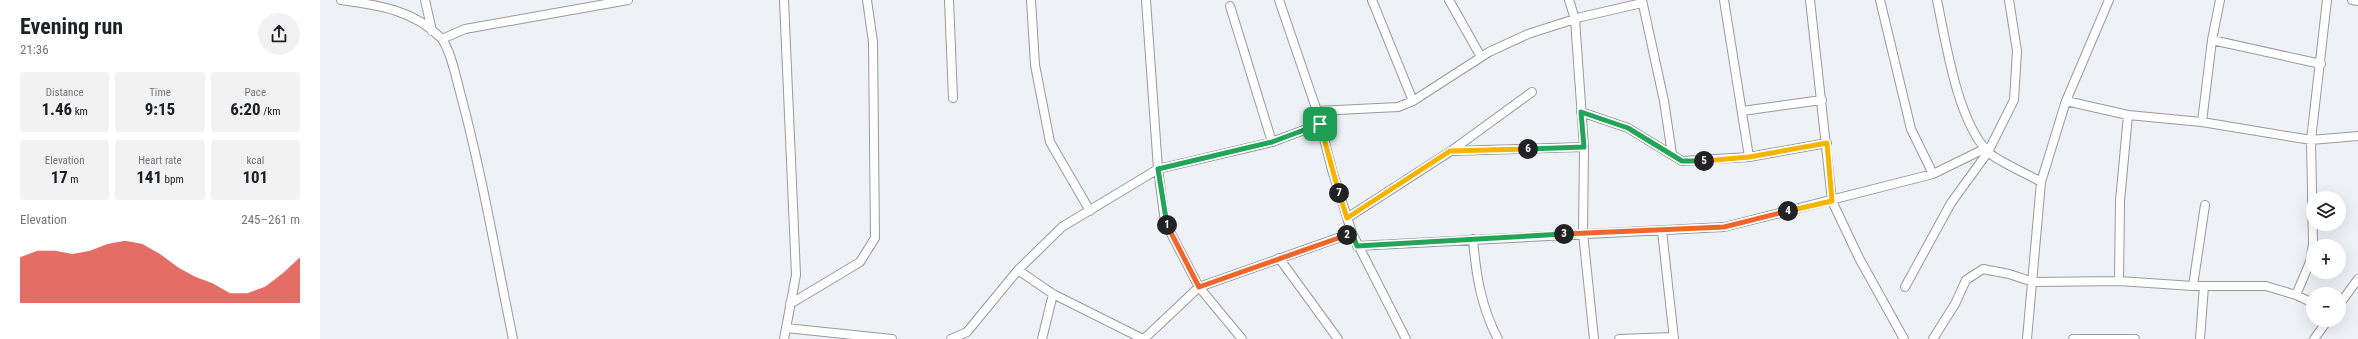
<!DOCTYPE html>
<meta charset="utf-8">
<style>
body{margin:0;font-family:"Roboto Condensed",sans-serif;background:#f2f2f2;color:#202124;height:100vh;display:flex;flex-direction:column;font-size:15px;white-space:nowrap}
*{box-sizing:border-box;margin:0}
p{font-size:13px;color:#757577}
.icon{flex:none;width:22px;height:22px;fill:none;stroke:currentColor;stroke-width:2;stroke-linecap:round;stroke-linejoin:round}
.map{position:relative;flex:1;overflow:hidden}
.drawer{display:flex;flex-direction:column;background:#fff;width:320px}
.drawer>*{flex:none}
.tools{position:absolute;left:1986px;top:191px;display:grid;gap:8px}
.tools a{display:grid;place-items:center;width:40px;height:40px;border-radius:50%;background:#fff;box-shadow:0 4px 16px #0002;font-size:20px}
.pin{position:absolute;display:grid;place-items:center;width:34px;height:34px;color:#fff;margin:-17px;border-radius:8px;box-shadow:0 2px 6px #0006}
.km{position:absolute;width:20px;height:20px;margin:-10px;border-radius:50%;background:#222;color:#fff;font-size:11px;line-height:20px;text-align:center}
.round{display:grid;place-items:center;flex:none;width:42px;height:42px;border-radius:21px;background:#f2f2f2}
.overview{display:flex;align-items:center;justify-content:space-between;height:68px;padding:0 20px}
h1{font-size:22px;font-weight:700;line-height:30px}
.metrics{display:grid;grid-template-columns:repeat(3,1fr);gap:6px;height:68px;padding:4px 20px}
.metrics div{display:grid;align-content:center;border-radius:4px;background:#f2f2f2;text-align:center}
.metrics b{font-size:17px;font-weight:700}
.metrics small{font-size:11px;font-weight:400}
.metrics p{font-size:11px}
.chart{height:112px;padding:8px 20px}
.chart p{display:flex;justify-content:space-between}
.chart svg{width:100%;height:72px;margin-top:4px;fill:#d93025;opacity:.7}
main{display:flex;flex:1;min-height:0}
.map>svg:first-child{display:block}
.lines{fill:none;stroke-linecap:round;stroke-linejoin:round}
.minor-casing{stroke:#979a9f;stroke-width:10}
.minor{stroke:#fff;stroke-width:8}
.split-1-casing{stroke:#fff;stroke-width:8}
.split-2-casing{stroke:#fff;stroke-width:8}
.split-3-casing{stroke:#fff;stroke-width:8}
.split-4-casing{stroke:#fff;stroke-width:8}
.split-5-casing{stroke:#fff;stroke-width:8}
.split-6-casing{stroke:#fff;stroke-width:8}
.split-7-casing{stroke:#fff;stroke-width:8}
.split-8-casing{stroke:#fff;stroke-width:8}
.split-1{stroke:#22a559;stroke-width:5}
.split-2{stroke:#f0652b;stroke-width:5}
.split-3{stroke:#22a559;stroke-width:5}
.split-4{stroke:#f0652b;stroke-width:5}
.split-5{stroke:#f5b400;stroke-width:5}
.split-6{stroke:#22a559;stroke-width:5}
.split-7{stroke:#f5b400;stroke-width:5}
.split-8{stroke:#f5b400;stroke-width:5}
</style>
<main>
<section class="drawer">
<div class="overview"><div><h1>Evening run</h1><p>21:36</p></div><a class="round"><svg class="icon" aria-label="share" viewBox="0 0 24 24"><path d="M12 15V3M7 8l5-5 5 5M5 13v7h14v-7"/></svg></a></div>
<div class="metrics">
<div><p>Distance</p><b>1.46<small> km</small></b></div>
<div><p>Time</p><b>9:15</b></div>
<div><p>Pace</p><b>6:20<small> /km</small></b></div>
</div>
<div class="metrics">
<div><p>Elevation</p><b>17<small> m</small></b></div>
<div><p>Heart rate</p><b>141<small> bpm</small></b></div>
<div><p>kcal</p><b>101</b></div>
</div>
<div class="chart"><p><span>Elevation</span>245–261 m</p>
<svg viewBox="0 0 160 44" preserveAspectRatio="none"><path d="M0 44V16L10 12L20 12L30 14L40 12L50 8L60 6L70 8L80 14L90 22L100 28L110 32L120 38L130 38L140 34L150 26L160 16V44z"/></svg>
</div>
</section>
<div class="map">
<svg width="2038" height="339" viewBox="0 0 2038 339">
<rect width="100%" height="100%" fill="#eef1f6"/>
<g class="lines">
<defs>
<path id="minor" d="M21,0C58,5 94,10 121,38C131,50 136,78 140,92C162,173 176,257 193,339
M105,0L112,31
M629,0L633,98
M711,0L715,65L730,142L770,211
M826,0L838,169L845,222L879,287L922,339
M959,0L997,111L1012,170L1032,233L1086,339
M1052,0L1093,101
M1129,0L1161,57
M1249,0L1255,19L1264,147L1263,233L1274,339
M1322,0L1344,101L1352,154
M1404,0L1429,157
M1490,0L1512,201L1539,258L1584,339
M1560,0L1591,129L1613,174
M1617,0C1626,43 1637,120 1668,152C1677,161 1708,174 1721,182
M2032,0L2038,1
M910,6L952,142
M122,39L145,29L308,0
M1892,40L2001,64
M1746,101L1808,115L1882,122L1991,140L2038,136
M997,111L1078,107L1093,101L1169,52L1208,34L1261,17L1322,3
M1422,111L1502,100
M1261,112L1308,128L1362,161L1429,157L1507,143
M1882,122L1892,40L1900,0
M1131,151L1264,147
M1027,218L1131,151L1212,92
M1342,231L1354,339
M1153,239C1156,275 1161,307 1178,339
M1037,246L1404,227L1613,174L1666,148
M959,258L1018,339
M698,270L733,294L823,339
M1799,281L1800,201L1808,115
M1873,286L1885,205
M1585,287L1631,203L1668,152L1694,100L1697,51L1689,0
M1976,295L1990,262L1993,244L1991,140L2007,0
M470,304L540,262L555,238L553,42L547,0
M2019,305L2038,279
M466,328L572,339
M464,339L476,275L464,0
M631,339L647,332L698,270L742,227L838,169L952,142L1000,124
M722,339L733,294
M824,339L879,287L1032,233
M1299,339L1353,337
M1613,339L1635,304L1646,280L1663,269L1689,274L1713,282L1799,281L1873,286H1946L1976,295L1993,303
M1707,339L1721,182L1746,101L1789,0
M1753,339H1815
M1880,339L1884,286
M1994,339L2008,320"/>
</defs>
<!-- minor casing -->
<use href="#minor" class="minor-casing"/>
<!-- minor -->
<use href="#minor" class="minor"/>
</g>
<g class="lines">
<defs>
<path id="split-1" d="M847,225L838,169L952,142L1000,124"/>
<path id="split-2" d="M847,225L879,287L1027,235"/>
<path id="split-3" d="M1027,235L1032,233L1037,246L1244,234"/>
<path id="split-4" d="M1244,234L1404,227L1468,211"/>
<path id="split-5" d="M1384,161L1429,157L1507,143L1512,201L1468,211"/>
<path id="split-6" d="M1208,149L1264,147L1261,112L1308,128L1362,161H1384"/>
<path id="split-7" d="M1019,193L1027,218L1130,151L1208,149"/>
<path id="split-8" d="M1000,124L1019,193"/>
</defs>
<!-- split-1 casing -->
<use href="#split-1" class="split-1-casing"/>
<!-- split-2 casing -->
<use href="#split-2" class="split-2-casing"/>
<!-- split-3 casing -->
<use href="#split-3" class="split-3-casing"/>
<!-- split-4 casing -->
<use href="#split-4" class="split-4-casing"/>
<!-- split-5 casing -->
<use href="#split-5" class="split-5-casing"/>
<!-- split-6 casing -->
<use href="#split-6" class="split-6-casing"/>
<!-- split-7 casing -->
<use href="#split-7" class="split-7-casing"/>
<!-- split-8 casing -->
<use href="#split-8" class="split-8-casing"/>
<!-- split-1 -->
<use href="#split-1" class="split-1"/>
<!-- split-2 -->
<use href="#split-2" class="split-2"/>
<!-- split-3 -->
<use href="#split-3" class="split-3"/>
<!-- split-4 -->
<use href="#split-4" class="split-4"/>
<!-- split-5 -->
<use href="#split-5" class="split-5"/>
<!-- split-6 -->
<use href="#split-6" class="split-6"/>
<!-- split-7 -->
<use href="#split-7" class="split-7"/>
<!-- split-8 -->
<use href="#split-8" class="split-8"/>
</g>
</svg>
<div class="tools">
<a><svg class="icon" aria-label="layers" viewBox="0 0 24 24"><path d="M12 4l9 5-9 5-9-5zM3 14l9 5 9-5"/></svg></a>
<a>+</a>
<a>−</a>
</div>
<div class="pin" style="left:1000px;top:124px;background:#1e9e55"><svg class="icon" aria-label="arrive" viewBox="0 0 24 24"><path d="M6 21V4h12l-3 4 3 4H6"/></svg></div>
<b class="km" style="left:847px;top:225px">1</b>
<b class="km" style="left:1027px;top:235px">2</b>
<b class="km" style="left:1244px;top:234px">3</b>
<b class="km" style="left:1468px;top:211px">4</b>
<b class="km" style="left:1384px;top:161px">5</b>
<b class="km" style="left:1208px;top:149px">6</b>
<b class="km" style="left:1019px;top:193px">7</b>
</div>
</main>
